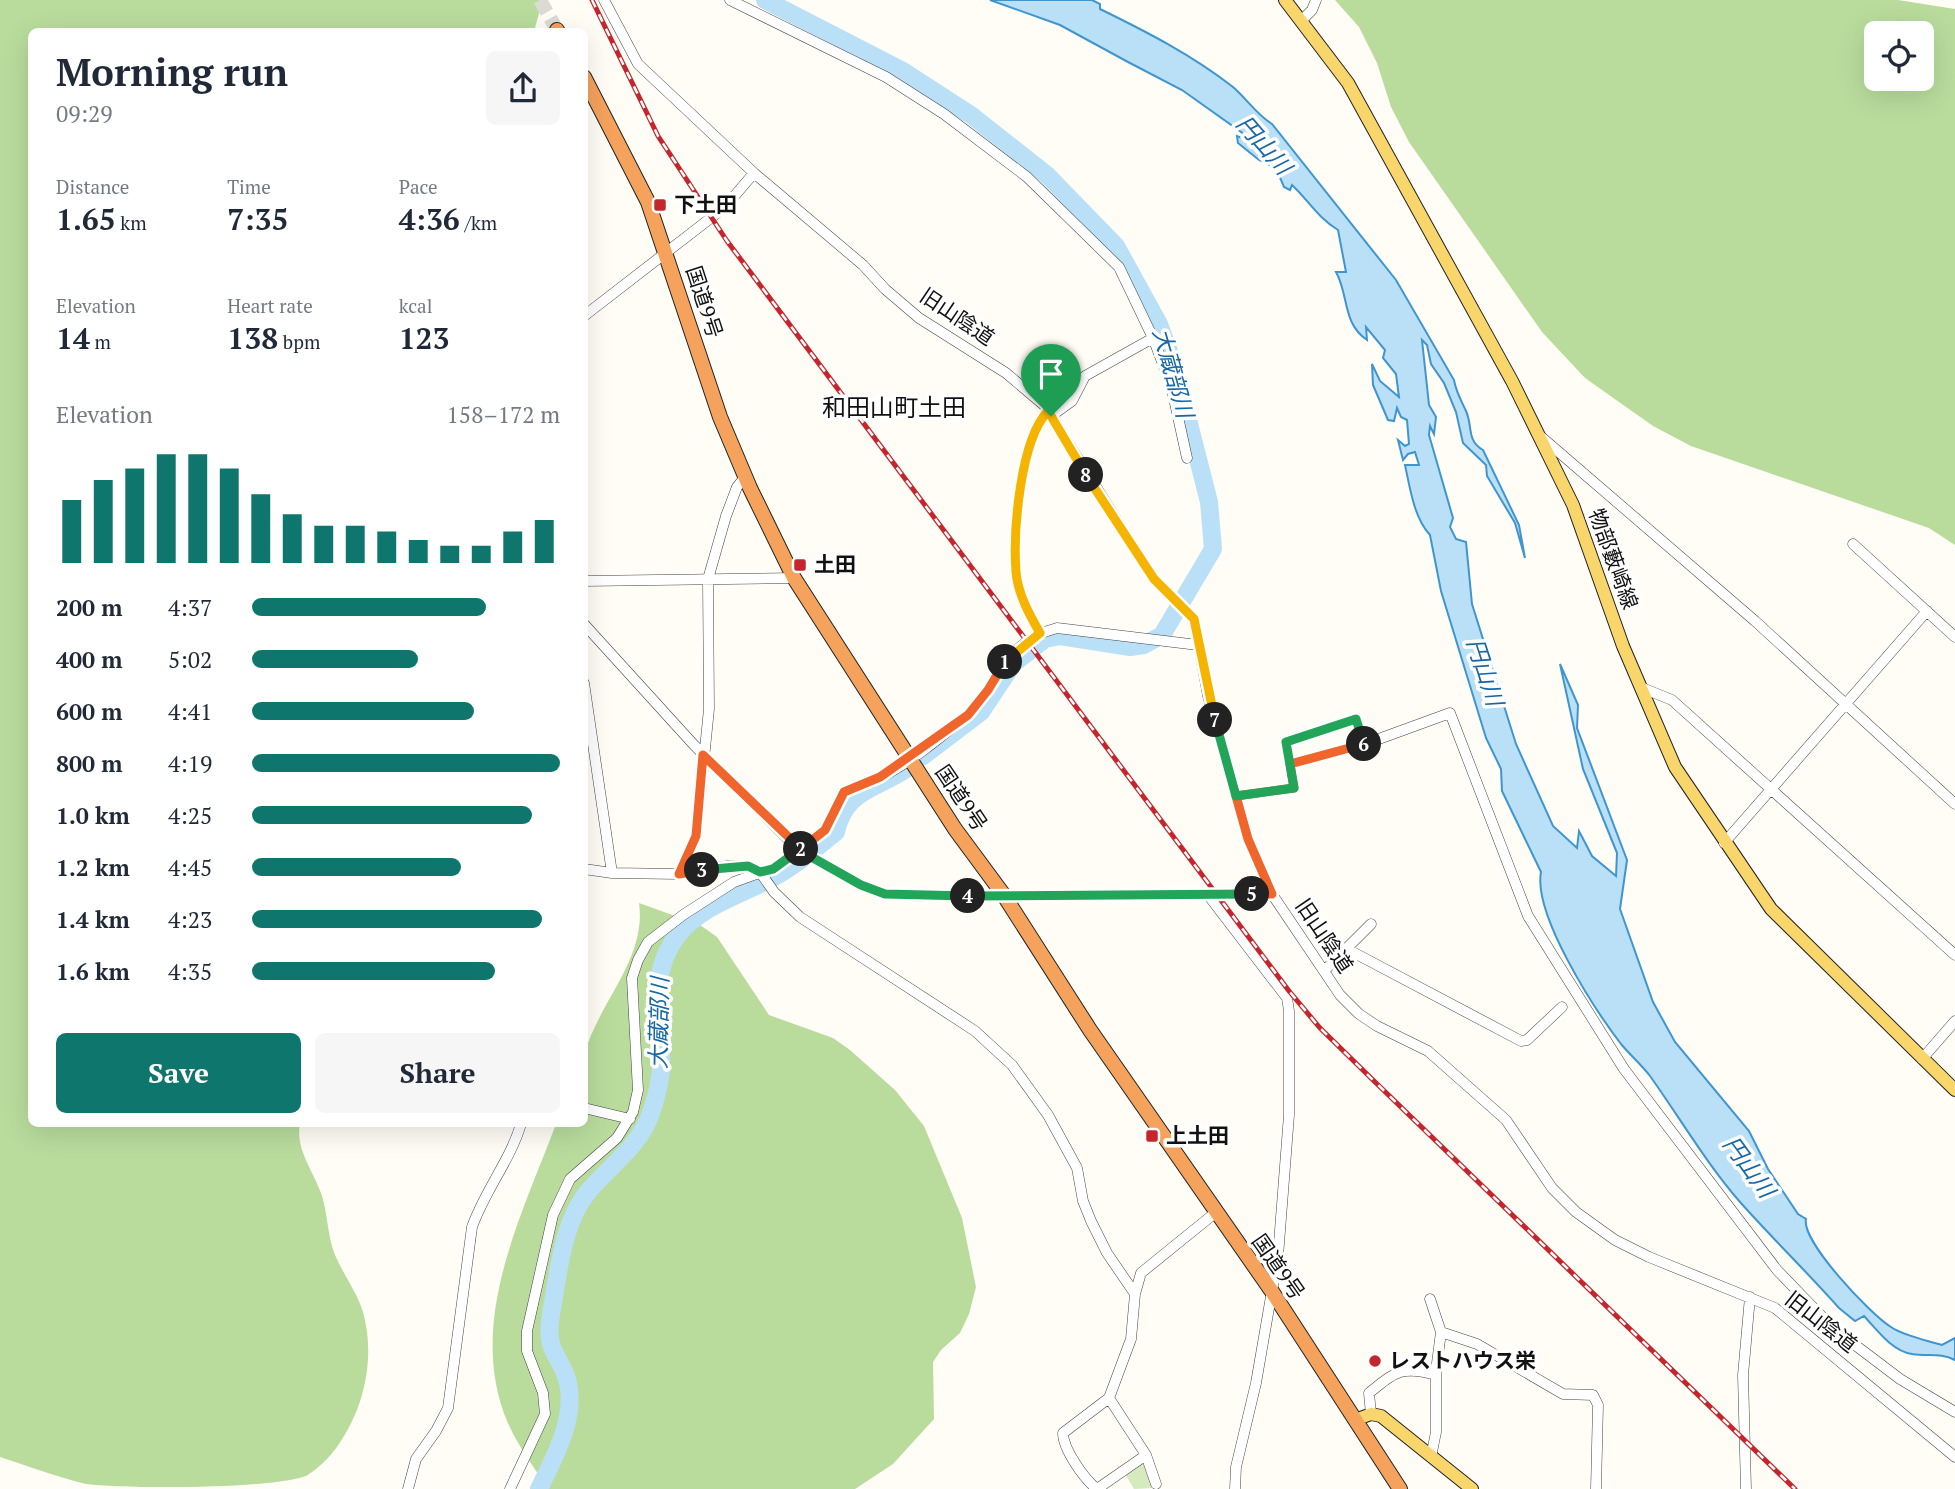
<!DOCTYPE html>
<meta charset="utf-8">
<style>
body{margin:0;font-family:"PT Serif","Noto Sans JP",serif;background:#f6f6f7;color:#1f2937;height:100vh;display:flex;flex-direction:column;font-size:26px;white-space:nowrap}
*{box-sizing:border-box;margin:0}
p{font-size:23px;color:#747a83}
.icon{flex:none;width:38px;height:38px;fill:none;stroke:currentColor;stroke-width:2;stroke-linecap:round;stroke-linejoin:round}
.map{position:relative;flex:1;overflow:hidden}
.side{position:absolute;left:28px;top:28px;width:560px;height:1099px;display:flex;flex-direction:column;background:#fff;border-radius:10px;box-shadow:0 7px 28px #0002}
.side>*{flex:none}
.controls{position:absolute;left:1864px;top:21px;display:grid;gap:14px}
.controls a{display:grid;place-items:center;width:70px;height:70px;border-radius:10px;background:#fff;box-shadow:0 7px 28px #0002;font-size:35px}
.pin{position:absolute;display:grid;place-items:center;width:60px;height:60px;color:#fff;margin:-72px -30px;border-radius:50% 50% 50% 0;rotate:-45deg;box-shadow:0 0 7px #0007}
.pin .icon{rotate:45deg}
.km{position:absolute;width:35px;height:35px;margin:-18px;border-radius:50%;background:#222;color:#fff;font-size:19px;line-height:35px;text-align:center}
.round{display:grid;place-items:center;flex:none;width:74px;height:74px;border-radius:10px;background:#f6f6f7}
.summary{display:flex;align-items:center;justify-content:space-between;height:119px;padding:0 28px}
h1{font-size:38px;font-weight:800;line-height:52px}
.figures{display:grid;grid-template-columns:repeat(3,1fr);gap:10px;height:119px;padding:7px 28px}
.figures div{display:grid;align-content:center}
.figures b{font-size:30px;font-weight:800}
.figures small{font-size:19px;font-weight:400}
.figures p{font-size:19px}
.chart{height:196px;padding:14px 28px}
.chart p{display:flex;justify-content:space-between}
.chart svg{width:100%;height:126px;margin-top:7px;stroke:#0f766e;stroke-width:6}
.cta{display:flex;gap:14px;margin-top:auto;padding:14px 28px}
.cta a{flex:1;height:80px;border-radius:10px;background:#0f766e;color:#fff;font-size:28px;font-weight:800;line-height:80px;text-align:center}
.cta a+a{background:#f6f6f7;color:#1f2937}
ul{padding:0 28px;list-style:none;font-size:23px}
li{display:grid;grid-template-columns:112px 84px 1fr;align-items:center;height:52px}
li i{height:18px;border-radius:9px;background:#0f766e}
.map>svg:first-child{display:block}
.green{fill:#d5ebbd}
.forest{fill:#b9dc9c;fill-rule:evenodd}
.water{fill:#b9e0f7;stroke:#3f96cf;stroke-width:2}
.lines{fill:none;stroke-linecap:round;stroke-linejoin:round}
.river{stroke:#b9e0f7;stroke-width:18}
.highway-tunnel{stroke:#dbdad3;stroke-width:14;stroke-dasharray:14 7;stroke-linecap:butt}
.minor-casing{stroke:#444;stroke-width:11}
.major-casing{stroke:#222;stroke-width:14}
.highway-casing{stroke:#222;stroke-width:16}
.minor{stroke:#fff;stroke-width:10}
.major{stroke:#f9d66b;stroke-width:12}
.highway{stroke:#f5a25d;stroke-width:14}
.rail-casing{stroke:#c4262e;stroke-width:5}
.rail{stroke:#fff;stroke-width:2.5;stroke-dasharray:8;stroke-linecap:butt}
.split-1-casing{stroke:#fff;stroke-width:14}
.split-2-casing{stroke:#fff;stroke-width:14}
.split-3-casing{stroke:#fff;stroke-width:14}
.split-4-casing{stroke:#fff;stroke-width:14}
.split-5-casing{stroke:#fff;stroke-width:14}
.split-6-casing{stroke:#fff;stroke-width:14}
.split-7-casing{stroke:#fff;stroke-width:14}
.split-8-casing{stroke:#fff;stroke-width:14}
.split-9-casing{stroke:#fff;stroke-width:14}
.split-1{stroke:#f5b400;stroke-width:9}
.split-2{stroke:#f0652b;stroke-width:9}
.split-3{stroke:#f0652b;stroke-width:9}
.split-4{stroke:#22a559;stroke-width:9}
.split-5{stroke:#22a559;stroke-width:9}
.split-6{stroke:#f0652b;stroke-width:9}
.split-7{stroke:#22a559;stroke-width:9}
.split-8{stroke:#f5b400;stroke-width:9}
.split-9{stroke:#f5b400;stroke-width:9}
.poi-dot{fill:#c4262e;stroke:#fff;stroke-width:2.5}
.labels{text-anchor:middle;stroke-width:7;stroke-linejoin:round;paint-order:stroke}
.poi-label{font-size:21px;font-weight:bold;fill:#111;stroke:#fff;text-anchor:start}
.street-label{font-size:21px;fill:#111;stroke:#fff}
.water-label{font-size:23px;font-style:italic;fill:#1768a6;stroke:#fff}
.quarter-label{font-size:24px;fill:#111;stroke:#fff}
</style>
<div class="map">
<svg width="1955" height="1489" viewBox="0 0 1955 1489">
<rect width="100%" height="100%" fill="#fffdf5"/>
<!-- green -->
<path class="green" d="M1144,1460L1153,1488L1134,1489L1125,1474Z"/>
<!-- forest -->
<path class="forest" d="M0,0H543L534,31L32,32V1124H300C295,1148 313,1171 321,1193C328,1213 327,1235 335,1255C343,1274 357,1292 363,1312C372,1345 369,1378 357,1410C346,1436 331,1461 306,1476C272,1489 126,1489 86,1484C57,1477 28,1466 0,1457Z
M1335,0H1898L1955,9V545L1929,528L1691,446L1653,426L1585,378L1542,332L1409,142L1391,107L1377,63L1359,27ZM1876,33H1922V79H1876Z
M639,903L700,925L717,937L769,1015L833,1038L850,1050L895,1090L924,1126L962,1218L976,1287L969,1314L960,1333L941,1350L933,1362L934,1419L893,1464L855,1489H548C534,1467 517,1445 507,1421C466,1322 522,1215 556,1124H584C585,1102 579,1074 585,1053C598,1003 647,959 639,903Z"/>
<!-- water -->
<path class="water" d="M990,0H1092L1100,4V9C1147,32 1192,55 1233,87C1247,99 1256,114 1272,124L1396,280L1454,380C1456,392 1461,400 1466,411C1473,426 1466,440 1483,450L1519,525L1525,558L1515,523L1487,476L1486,465L1463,443L1456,412L1444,383L1431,364L1427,345L1422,340L1429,405L1436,417L1434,434L1430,426L1429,435L1453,518L1450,527L1456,539L1466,542L1472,604L1516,744L1553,826L1577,848L1579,831L1592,856L1616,876L1617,853L1583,769L1560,664L1578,705L1577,728L1627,860L1620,909L1653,1002L1675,1042L1749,1131L1768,1169L1798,1214L1806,1219C1801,1241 1870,1314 1891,1327C1904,1336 1926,1340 1942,1345L1955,1338V1360C1940,1352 1927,1357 1912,1354C1892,1351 1877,1330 1864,1316L1855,1321L1839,1308C1807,1272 1772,1238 1740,1202C1706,1163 1680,1118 1650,1076C1641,1064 1630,1055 1621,1044C1595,1010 1533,915 1541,872L1502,791L1501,769L1486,738L1441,591L1430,535C1414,518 1410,488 1405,465H1419L1415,452L1408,454L1403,460L1398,440L1405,446L1409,444L1407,420L1401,417L1397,408L1394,421L1388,420L1373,385L1372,364L1380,381L1399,397L1396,374L1383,358L1385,350L1366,327L1367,340C1342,323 1349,295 1336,272H1346L1338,230C1318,218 1309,201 1292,185L1290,190L1284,187L1276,168L1259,160L1238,143L1237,136L1247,140L1248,137L1182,90L1128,62L1060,25Z"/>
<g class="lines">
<!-- river -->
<path class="river" d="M765,0L903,71L971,115L1047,175L1116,246L1159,324L1174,365L1209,502L1213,549L1162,635L1144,645L1130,647L1060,636L1045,639L1013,664L981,712L923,756
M539,1489C554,1458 576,1419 568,1383C561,1354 544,1354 551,1314C558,1276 562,1224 587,1193C610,1165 641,1146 652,1110C657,1095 661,1079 661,1064C661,1018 647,976 677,936C699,906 744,894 776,876C798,864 817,847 836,832C845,790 875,790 906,769"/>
<!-- highway-tunnel -->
<path class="highway-tunnel" d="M540,0L557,30"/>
<defs>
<path id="minor" d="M604,0L638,64L754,173L863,265L885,289L919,318L1006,373L1045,406L1154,579L1194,619L1208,696L1248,839L1272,894L1340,995L1359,1014L1377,1026L1428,1051L1506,1120L1552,1188L1576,1212L1615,1240L1649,1257L1775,1308L1955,1457
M730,0L886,77L944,114L1027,177L1119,267L1153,338L1085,376L1072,401L1051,416
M1301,21L1312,10L1316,0
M584,316L725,207L754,173
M1153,338L1171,385L1187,458
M1539,435L1755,621L1955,804
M1853,544L1955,637
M584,581L794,578
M584,624L694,745L799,850L861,885L885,894L921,896L1272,894
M1039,633C1029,614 1018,594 1016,572C1013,532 1020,440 1048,411
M584,683L612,873
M1640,687L1672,700L1955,955
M1290,764L1286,742L1356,719L1365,744
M1236,796L1294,788L1290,764L1365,744L1450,713L1528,916L1624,1069L1777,1270L1834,1329L1900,1379L1955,1412
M1724,843L1927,611
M584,869L612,873L679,874L728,866H749L760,872L774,892L800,917L975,1031L1012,1065L1048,1115L1077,1168L1083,1201L1091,1221L1107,1253L1135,1294
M679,874L696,837L709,709L708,579L726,516L737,487L745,477
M1208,895L1287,998L1289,1011V1115L1278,1256L1256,1383L1236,1467L1235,1489
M1345,948L1521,1041L1527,1040L1562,1007
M1324,971L1371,924
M1922,1059L1955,1021
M584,1108L630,1119
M1430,1299L1441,1332L1436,1371V1432L1431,1457
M1441,1332L1477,1344L1563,1394L1593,1395L1598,1405L1596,1489
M1109,1398L1146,1455L1156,1484
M1371,1414L1369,1393C1395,1372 1402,1365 1436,1375
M408,1489L416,1459L436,1431L448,1408L472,1227C485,1190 510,1161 521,1124
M510,1489L545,1414L543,1393L527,1351V1331L553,1215L570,1179L617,1138L633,1112L638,1090L632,978L638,960L648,942L683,915L734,882L773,868L825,830L844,792C856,786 868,783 879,778C910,763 941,737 967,715C1004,684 1000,643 1057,628L1198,645
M1097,1489C1084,1479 1063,1449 1063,1433L1109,1398L1131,1339L1135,1294L1141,1273L1215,1213
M1097,1489L1146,1455
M1746,1489L1743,1375L1750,1297"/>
<path id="major" d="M1285,0L1348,83L1512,381L1573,505L1623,646L1675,767L1771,909L1955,1090
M1355,1420L1371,1414L1381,1416L1472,1489"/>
<path id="highway" d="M557,30L558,32
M584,77L648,202L720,417L750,488L794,578L955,829L1003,894L1090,1030L1273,1293L1400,1489"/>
</defs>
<!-- minor casing -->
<use href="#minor" class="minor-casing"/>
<!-- major casing -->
<use href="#major" class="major-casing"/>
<!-- highway casing -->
<use href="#highway" class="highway-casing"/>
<!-- minor -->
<use href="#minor" class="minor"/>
<!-- major -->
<use href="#major" class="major"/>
<!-- highway -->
<use href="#highway" class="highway"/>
<defs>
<path id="rail" d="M592,0L658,136L727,241L1289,991L1320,1028L1373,1080L1795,1489"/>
</defs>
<!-- rail casing -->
<use href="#rail" class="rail-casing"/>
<!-- rail -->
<use href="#rail" class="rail"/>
</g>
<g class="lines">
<defs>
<path id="split-1" d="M1005,662L1040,633C1029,614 1018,594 1016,572C1013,532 1020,440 1048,411L1051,416"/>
<path id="split-2" d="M801,849L825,830L844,792L880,777L968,715L988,690L1005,662"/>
<path id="split-3" d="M702,870L679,874L696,836L703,755L801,849"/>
<path id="split-4" d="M702,870L748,866L760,872L773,869L799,850L861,885L885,894L968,896"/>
<path id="split-5" d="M968,896L1252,894"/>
<path id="split-6" d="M1252,894H1272L1248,839L1236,796L1294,788L1290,764L1364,744"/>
<path id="split-7" d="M1215,720L1236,796L1294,788L1286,742L1356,719L1364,744"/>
<path id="split-8" d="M1086,475L1154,579L1194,619L1215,720"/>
<path id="split-9" d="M1051,416L1086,475"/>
</defs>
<!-- split-1 casing -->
<use href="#split-1" class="split-1-casing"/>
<!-- split-2 casing -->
<use href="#split-2" class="split-2-casing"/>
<!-- split-3 casing -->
<use href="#split-3" class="split-3-casing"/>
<!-- split-4 casing -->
<use href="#split-4" class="split-4-casing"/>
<!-- split-5 casing -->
<use href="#split-5" class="split-5-casing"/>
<!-- split-6 casing -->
<use href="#split-6" class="split-6-casing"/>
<!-- split-7 casing -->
<use href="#split-7" class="split-7-casing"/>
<!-- split-8 casing -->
<use href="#split-8" class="split-8-casing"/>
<!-- split-9 casing -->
<use href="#split-9" class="split-9-casing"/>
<!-- split-1 -->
<use href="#split-1" class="split-1"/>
<!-- split-2 -->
<use href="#split-2" class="split-2"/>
<!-- split-3 -->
<use href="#split-3" class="split-3"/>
<!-- split-4 -->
<use href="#split-4" class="split-4"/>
<!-- split-5 -->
<use href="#split-5" class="split-5"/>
<!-- split-6 -->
<use href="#split-6" class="split-6"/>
<!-- split-7 -->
<use href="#split-7" class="split-7"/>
<!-- split-8 -->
<use href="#split-8" class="split-8"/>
<!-- split-9 -->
<use href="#split-9" class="split-9"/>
</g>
<!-- markers -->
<g class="poi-dot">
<rect x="653" y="198" width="14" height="14" rx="3.5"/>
<rect x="793" y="558" width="14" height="14" rx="3.5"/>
<rect x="1145" y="1129" width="14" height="14" rx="3.5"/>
<circle cx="1375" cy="1361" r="7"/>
</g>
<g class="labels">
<!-- poi labels -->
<g class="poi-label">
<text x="674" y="212">下土田</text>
<text x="814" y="572">土田</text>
<text x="1166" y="1143">上土田</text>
<text x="1389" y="1368">レストハウス栄</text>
</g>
<!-- street labels -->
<g class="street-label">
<text transform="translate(704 302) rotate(72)" y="7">国道9号</text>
<text transform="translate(957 317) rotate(34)" y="7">旧山陰道</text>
<text transform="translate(1613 559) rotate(70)" y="7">物部藪崎線</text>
<text transform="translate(961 798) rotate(56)" y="7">国道9号</text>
<text transform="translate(1324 936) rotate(56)" y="7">旧山陰道</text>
<text transform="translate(1278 1267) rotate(55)" y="7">国道9号</text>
<text transform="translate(1821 1322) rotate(38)" y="7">旧山陰道</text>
</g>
<!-- water labels -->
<g class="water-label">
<text transform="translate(1264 145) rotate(49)" y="8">円山川</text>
<text transform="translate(1173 373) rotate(74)" y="8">大蔵部川</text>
<text transform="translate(1485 672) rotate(72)" y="8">円山川</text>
<text transform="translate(659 1023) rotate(-89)" y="8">大蔵部川</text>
<text transform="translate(1749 1167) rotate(54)" y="8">円山川</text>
</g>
<!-- quarter labels -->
<g class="quarter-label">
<text x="894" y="416">和田山町土田</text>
</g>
</g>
</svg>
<div class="controls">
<a><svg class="icon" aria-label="locate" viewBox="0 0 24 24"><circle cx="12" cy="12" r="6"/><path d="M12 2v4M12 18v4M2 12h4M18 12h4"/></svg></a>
</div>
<div class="pin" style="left:1051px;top:416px;background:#1e9e55"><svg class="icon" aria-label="arrive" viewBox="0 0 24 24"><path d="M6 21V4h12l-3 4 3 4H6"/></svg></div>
<b class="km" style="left:1005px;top:662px">1</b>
<b class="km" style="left:801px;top:849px">2</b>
<b class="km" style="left:702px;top:870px">3</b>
<b class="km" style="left:968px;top:896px">4</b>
<b class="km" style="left:1252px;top:894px">5</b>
<b class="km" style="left:1364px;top:744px">6</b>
<b class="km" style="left:1215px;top:720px">7</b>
<b class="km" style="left:1086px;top:475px">8</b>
<section class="side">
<div class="summary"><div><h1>Morning run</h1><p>09:29</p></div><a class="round"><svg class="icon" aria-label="share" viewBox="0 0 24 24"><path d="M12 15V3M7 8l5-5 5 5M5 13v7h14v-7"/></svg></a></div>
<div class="figures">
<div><p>Distance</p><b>1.65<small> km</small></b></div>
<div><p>Time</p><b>7:35</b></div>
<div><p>Pace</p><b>4:36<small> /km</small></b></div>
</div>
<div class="figures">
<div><p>Elevation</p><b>14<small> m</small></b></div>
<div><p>Heart rate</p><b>138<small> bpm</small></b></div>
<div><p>kcal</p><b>123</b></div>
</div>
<div class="chart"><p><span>Elevation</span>158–172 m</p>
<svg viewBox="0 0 160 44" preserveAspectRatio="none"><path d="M5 44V22M15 44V15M25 44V11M35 44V6M45 44V6M55 44V11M65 44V20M75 44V27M85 44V31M95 44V31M105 44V33M115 44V36M125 44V38M135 44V38M145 44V33M155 44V29"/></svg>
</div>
<ul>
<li><b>200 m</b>4:37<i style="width:76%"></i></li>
<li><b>400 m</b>5:02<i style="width:54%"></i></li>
<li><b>600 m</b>4:41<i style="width:72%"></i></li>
<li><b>800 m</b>4:19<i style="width:100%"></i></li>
<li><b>1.0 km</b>4:25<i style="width:91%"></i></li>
<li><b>1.2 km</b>4:45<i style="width:68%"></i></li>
<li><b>1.4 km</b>4:23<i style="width:94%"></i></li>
<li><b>1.6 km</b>4:35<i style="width:79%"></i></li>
</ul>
<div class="cta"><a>Save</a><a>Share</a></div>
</section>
</div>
